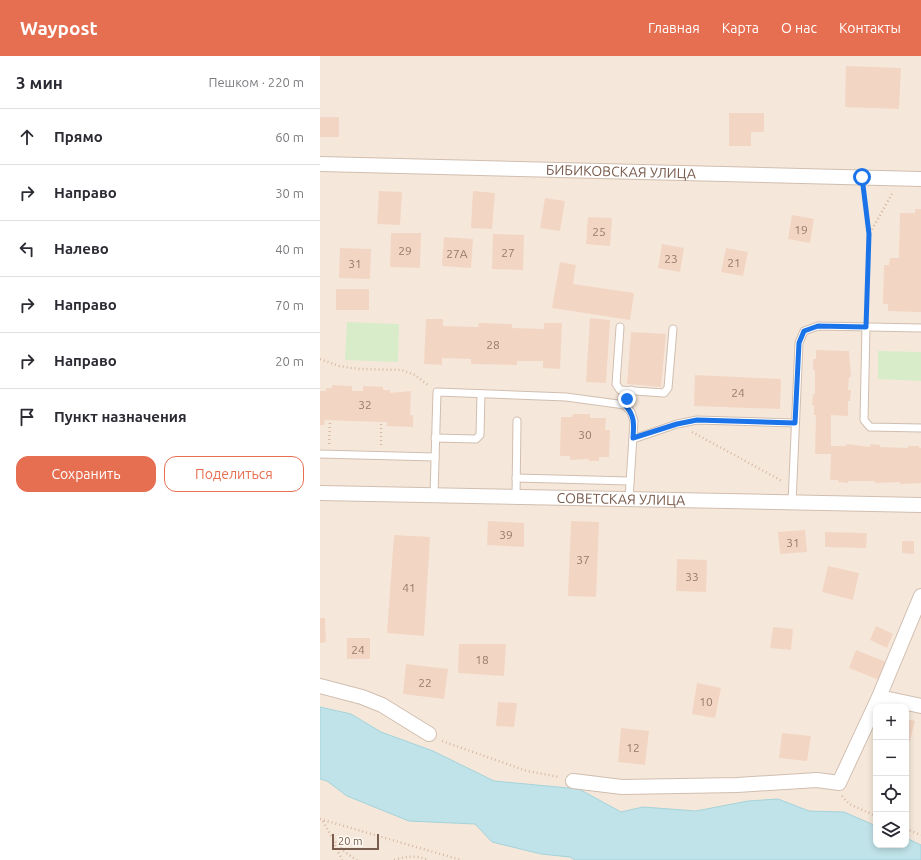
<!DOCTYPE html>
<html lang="ru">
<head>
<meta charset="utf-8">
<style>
	body { margin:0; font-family:Ubuntu,sans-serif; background:#f2f2f3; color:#2b2b33 }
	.controls { position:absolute; right:12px; bottom:12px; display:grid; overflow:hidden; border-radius:8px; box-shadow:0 2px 6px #0003 }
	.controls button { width:36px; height:36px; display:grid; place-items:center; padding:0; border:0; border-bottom:1px solid #e1e1e2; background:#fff; color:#2b2b33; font:20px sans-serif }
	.scale { position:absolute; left:12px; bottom:10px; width:47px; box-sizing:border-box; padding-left:4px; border:2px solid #7a5c4d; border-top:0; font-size:11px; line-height:14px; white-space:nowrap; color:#7a5c4d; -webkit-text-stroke:3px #fffaf3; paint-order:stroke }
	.stop { position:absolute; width:12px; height:12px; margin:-9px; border:3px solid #1a73e8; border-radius:50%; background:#fff }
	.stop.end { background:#1a73e8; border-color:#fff; box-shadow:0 1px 4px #0008 }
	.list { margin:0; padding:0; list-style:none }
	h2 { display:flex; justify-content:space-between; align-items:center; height:52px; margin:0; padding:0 16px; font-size:17px }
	h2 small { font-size:13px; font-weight:400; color:#7c7c81 }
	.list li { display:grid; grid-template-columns:26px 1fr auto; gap:12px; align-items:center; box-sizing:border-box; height:56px; padding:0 16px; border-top:1px solid #e1e1e2 }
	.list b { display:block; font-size:15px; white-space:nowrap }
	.list em { font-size:13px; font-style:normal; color:#7c7c81 }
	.actions { display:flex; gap:8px; padding:12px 16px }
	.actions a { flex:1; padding:9px 0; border:1px solid #e76f51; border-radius:12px; text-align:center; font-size:14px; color:#e76f51 }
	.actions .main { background:#e76f51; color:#fff }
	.icon { flex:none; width:22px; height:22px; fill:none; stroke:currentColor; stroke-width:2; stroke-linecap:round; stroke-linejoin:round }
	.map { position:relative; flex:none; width:601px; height:804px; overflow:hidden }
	header { display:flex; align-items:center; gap:24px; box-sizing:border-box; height:56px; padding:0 20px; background:#e76f51; color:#fff }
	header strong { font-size:19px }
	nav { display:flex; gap:22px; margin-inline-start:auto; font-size:14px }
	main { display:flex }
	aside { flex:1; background:#fff }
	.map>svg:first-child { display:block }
	.residential { fill:#f5e8da; fill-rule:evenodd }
	.green { fill:#d8ecc9 }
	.water { fill:#bfe3e8; stroke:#a5d3da }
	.building { fill:#f3d5c3 }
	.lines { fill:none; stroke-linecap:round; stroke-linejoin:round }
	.service-casing { stroke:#d1beb0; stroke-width:9 }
	.minor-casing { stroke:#d1beb0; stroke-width:16 }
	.path { stroke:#d9b8a5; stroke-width:2.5; stroke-dasharray:1 3; stroke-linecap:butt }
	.service { stroke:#fff; stroke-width:7 }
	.minor { stroke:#fff; stroke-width:14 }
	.route { stroke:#1a73e8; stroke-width:5 }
	.labels { text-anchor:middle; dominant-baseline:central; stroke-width:3; stroke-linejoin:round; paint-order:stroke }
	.number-label { font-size:12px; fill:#987a6a }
	.street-label { font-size:14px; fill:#7a5c4d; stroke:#fffaf3 }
</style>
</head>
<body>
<header>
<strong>Waypost</strong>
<nav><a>Главная</a><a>Карта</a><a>О нас</a><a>Контакты</a></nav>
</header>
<main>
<aside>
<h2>3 мин<small>Пешком · 220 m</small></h2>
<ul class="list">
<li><svg class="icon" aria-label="ahead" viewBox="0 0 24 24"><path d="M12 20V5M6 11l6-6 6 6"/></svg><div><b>Прямо</b></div><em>60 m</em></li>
<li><svg class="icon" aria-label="right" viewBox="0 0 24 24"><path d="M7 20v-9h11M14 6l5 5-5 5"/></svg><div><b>Направо</b></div><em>30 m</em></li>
<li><svg class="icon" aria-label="left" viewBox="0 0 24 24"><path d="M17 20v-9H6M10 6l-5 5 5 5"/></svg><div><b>Налево</b></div><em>40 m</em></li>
<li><svg class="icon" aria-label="right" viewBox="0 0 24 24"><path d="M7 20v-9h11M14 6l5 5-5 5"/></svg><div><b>Направо</b></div><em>70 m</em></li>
<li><svg class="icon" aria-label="right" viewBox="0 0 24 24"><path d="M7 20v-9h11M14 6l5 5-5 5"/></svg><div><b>Направо</b></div><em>20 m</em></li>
<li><svg class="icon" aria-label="arrive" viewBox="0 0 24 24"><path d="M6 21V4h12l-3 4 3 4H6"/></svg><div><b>Пункт назначения</b></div></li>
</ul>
<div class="actions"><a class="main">Сохранить</a><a>Поделиться</a></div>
</aside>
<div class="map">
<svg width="601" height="804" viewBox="0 0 601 804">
	<rect width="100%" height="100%" fill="#fdf6ec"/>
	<path class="residential" d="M0 0H601V804H0ZM556 651H586V789H556Z"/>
	<g class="green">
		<polygon points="27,266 79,268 78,306 25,304"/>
		<polygon points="558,295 601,296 601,325 558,323"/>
	</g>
	<polygon class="water" points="0,651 31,658 61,676 113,695 174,725 259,733 301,756 323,751 376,755 428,745 458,743 489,755 524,756 556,770 556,789 586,789 586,782 601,789 601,804 255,804 250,801 221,798 172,786 155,768 89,765 27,740 7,725 0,723"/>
	<g class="building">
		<polygon points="526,10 581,12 579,53 525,51"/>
		<polygon points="409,57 444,57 444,76 431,76 431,90 409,90"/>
		<rect x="0" y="61" width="19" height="20"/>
		<polygon points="59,135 82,136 80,169 57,168"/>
		<polygon points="153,135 175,137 172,173 151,172"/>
		<polygon points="225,142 245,145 240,175 220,172"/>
		<polygon points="595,153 601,153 601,256 568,255 568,248 563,248 564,209 569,209 570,202 579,202 580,157 595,157"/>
		<polygon points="472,159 494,163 490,187 468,183"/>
		<polygon points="268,161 292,162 290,190 266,188"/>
		<polygon points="71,177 101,177 100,212 70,211"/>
		<polygon points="173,178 204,179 203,214 172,213"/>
		<polygon points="124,181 153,183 151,212 122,210"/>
		<polygon points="342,188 364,192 360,216 338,212"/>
		<polygon points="20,192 51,193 50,223 19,222"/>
		<polygon points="406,192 428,196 423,220 401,216"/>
		<polygon points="240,206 256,209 253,228 314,237 310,264 232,252"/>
		<rect x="16" y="233" width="33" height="21"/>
		<polygon points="270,262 290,264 286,327 266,326"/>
		<polygon points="106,263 123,263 123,270 158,271 159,267 192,268 192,272 224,273 224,267 242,267 240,313 223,312 223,305 197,305 197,309 151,308 151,303 122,302 122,309 104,308"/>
		<polygon points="311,276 346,278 341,331 307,328"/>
		<polygon points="496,294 529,295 531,321 529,321 528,334 531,334 530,345 528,345 528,360 511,359 511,390 526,390 526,388 550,391 550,388 560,389 560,391 588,392 588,390 599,390 599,392 601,392 601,427 580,428 580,426 555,427 555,425 528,425 528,427 518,426 518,424 510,424 511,398 495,398 496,359 494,359 494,349 492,349 493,338 495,338 495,314 493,314 493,303 496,303"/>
		<polygon points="375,319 461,323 460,353 374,350"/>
		<polygon points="12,329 32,330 32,335 43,335 43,330 63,331 63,334 70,334 70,337 91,335 90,359 93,359 93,371 67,370 67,366 61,366 5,364 4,369 0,369 0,335 6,335 6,332 12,332"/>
		<polygon points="253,358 270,358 270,362 286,362 285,374 290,374 289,401 279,401 279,405 269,405 269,403 250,404 250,400 240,400 241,361 252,361"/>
		<polygon points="168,465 204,467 204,491 167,489"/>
		<polygon points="251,465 279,466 276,541 248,540"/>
		<polygon points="485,474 487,496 460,498 458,476"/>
		<polygon points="505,476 547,477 546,492 505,491"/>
		<polygon points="74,479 110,481 104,580 67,577"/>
		<polygon points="582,485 594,485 594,498 582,497"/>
		<polygon points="357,503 387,504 386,536 356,535"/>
		<polygon points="508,510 539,517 533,544 502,536"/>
		<polygon points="0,562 5,562 6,586 0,587"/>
		<polygon points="556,570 573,578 567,592 550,584"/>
		<polygon points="453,571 473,573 471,594 450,592"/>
		<rect x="27" y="582" width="23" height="21"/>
		<polygon points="139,588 186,588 184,620 138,617"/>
		<polygon points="536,594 566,606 559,624 529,612"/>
		<polygon points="86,608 128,613 124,643 83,638"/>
		<polygon points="377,627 401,632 395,662 372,658"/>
		<polygon points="178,646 197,647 194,671 176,670"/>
		<polygon points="586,663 595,665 589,688 586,688"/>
		<polygon points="301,672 329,675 325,709 298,706"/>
		<polygon points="462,677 491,680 487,705 459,702"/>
	</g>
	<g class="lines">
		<defs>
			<g id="service">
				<polyline points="300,271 296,328 300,334 344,337 348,332 353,273"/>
				<polyline points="546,271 544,364 550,371 601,372"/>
				<polyline points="305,349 311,334"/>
				<polyline points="115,382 156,383 160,379 161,338"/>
				<polyline points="313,383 357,368 377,364 475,367"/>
				<polyline points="0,398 115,401"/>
				<polyline points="196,422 310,425"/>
				<polyline points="114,439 117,336 246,341 305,349 311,356 314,365 309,443"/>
				<polyline points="196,441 197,365"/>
				<polyline points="472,447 479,287 484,275 498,270 601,272"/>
			</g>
			<g id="minor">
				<path id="s1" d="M0 108 601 123"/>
				<path id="s2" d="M0 437 601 449"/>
				<polyline points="0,630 42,641 62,649 109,678"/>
				<polyline points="559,641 601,650"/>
				<polyline points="253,725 302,731 417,729 497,724 519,727 559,641 601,540"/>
			</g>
		</defs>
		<use href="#service" class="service-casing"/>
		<use href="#minor" class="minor-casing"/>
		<g class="path">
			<polyline points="544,135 549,178 546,260"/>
			<polyline points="550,177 573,136"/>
			<polyline points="0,303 19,310 39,313 82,314 95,319 109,330"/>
			<polyline points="372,376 462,425"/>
			<polyline points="9,388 10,365"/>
			<polyline points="61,389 61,366"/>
			<polyline points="122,685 207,715 239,721"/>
			<polyline points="522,740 529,748 556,760"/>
			<polyline points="0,763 141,804"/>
			<path d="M3 765C12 783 19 794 37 804"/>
			<polyline points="586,773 601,779"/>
			<polyline points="15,789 22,804"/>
			<path d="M74 804C87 800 96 799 108 804"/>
		</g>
		<use href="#service" class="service"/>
		<use href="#minor" class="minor"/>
	</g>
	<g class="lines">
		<path class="route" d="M307 343 305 349C315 360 314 368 313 382L357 368 377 364 475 367 479 287 484 275 498 270 546 271 549 178 542 121"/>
	</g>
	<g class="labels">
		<g class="number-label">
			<text x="481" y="173">19</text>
			<text x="279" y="175">25</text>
			<text x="85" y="194">29</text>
			<text x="188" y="196">27</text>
			<text x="137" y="197">27А</text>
			<text x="351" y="202">23</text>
			<text x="414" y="206">21</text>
			<text x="35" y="207">31</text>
			<text x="173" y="288">28</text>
			<text x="418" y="336">24</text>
			<text x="45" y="348">32</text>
			<text x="265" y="378">30</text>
			<text x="186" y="478">39</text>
			<text x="473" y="486">31</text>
			<text x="263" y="503">37</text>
			<text x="372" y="520">33</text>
			<text x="89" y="531">41</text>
			<text x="38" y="593">24</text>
			<text x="162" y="603">18</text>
			<text x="105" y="626">22</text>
			<text x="386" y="645">10</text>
			<text x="313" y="691">12</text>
		</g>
		<g class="street-label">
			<text stroke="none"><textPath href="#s1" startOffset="301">БИБИКОВСКАЯ УЛИЦА</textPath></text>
			<text stroke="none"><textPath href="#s2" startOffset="301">СОВЕТСКАЯ УЛИЦА</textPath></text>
		</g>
	</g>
</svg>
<div class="controls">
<button>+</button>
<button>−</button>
<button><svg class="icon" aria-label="locate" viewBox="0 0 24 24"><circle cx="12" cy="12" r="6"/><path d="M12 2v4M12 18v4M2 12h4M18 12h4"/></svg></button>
<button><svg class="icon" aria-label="layers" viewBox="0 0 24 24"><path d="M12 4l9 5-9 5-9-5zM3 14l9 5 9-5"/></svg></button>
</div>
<div class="scale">20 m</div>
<div class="stop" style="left:542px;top:121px"></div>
<div class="stop end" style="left:307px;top:343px"></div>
</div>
</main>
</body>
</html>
